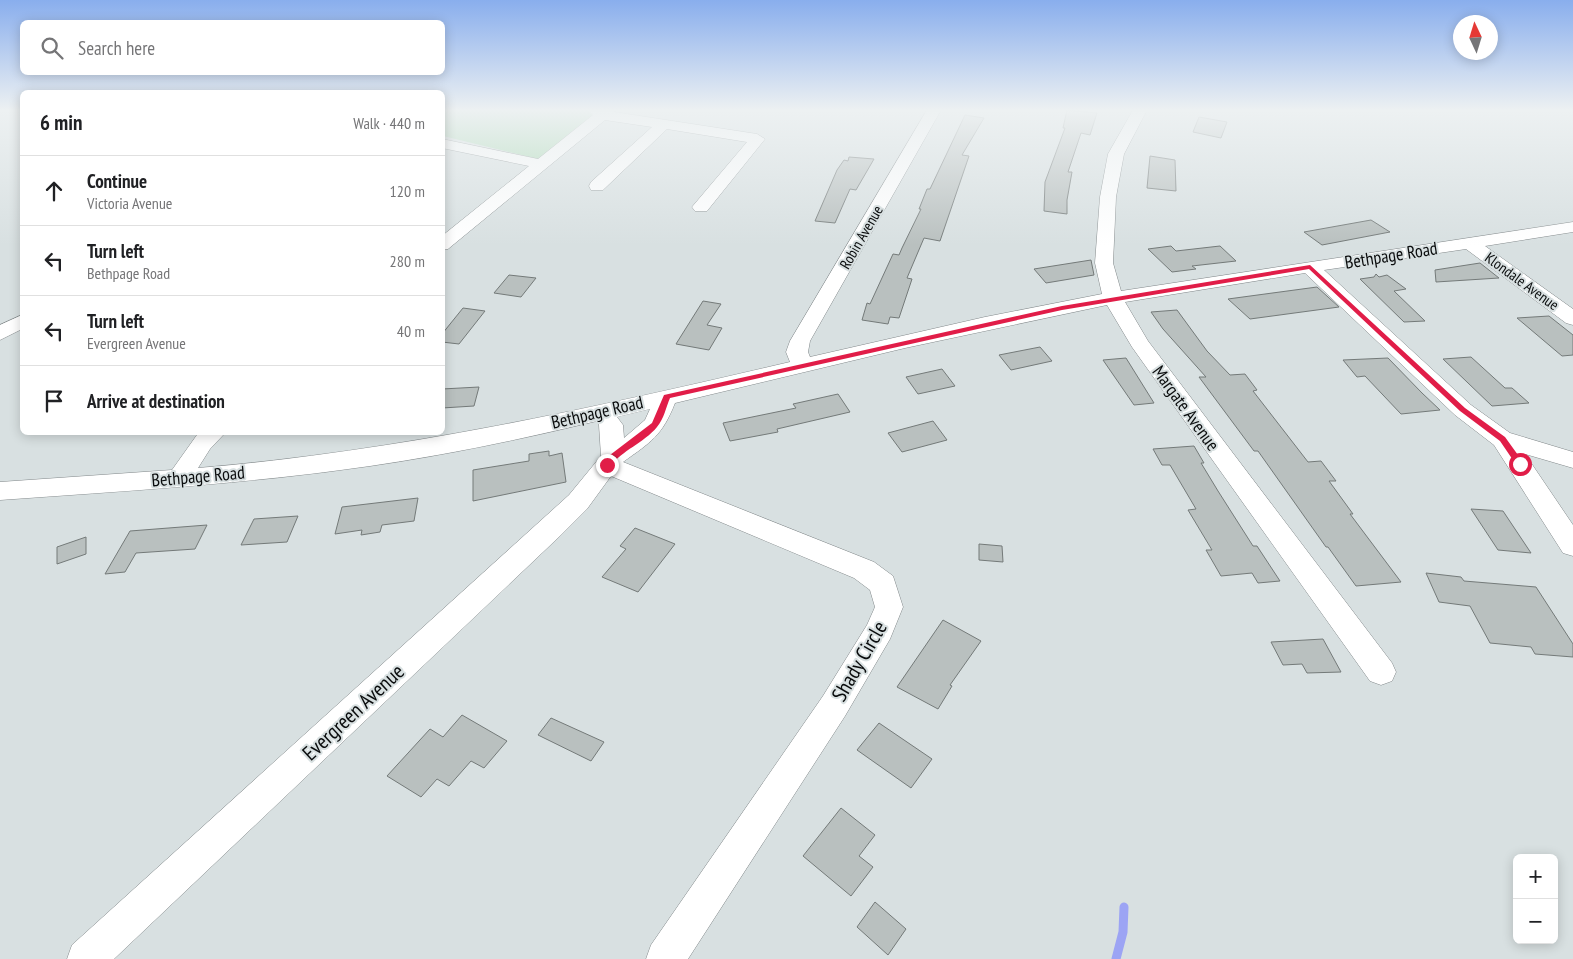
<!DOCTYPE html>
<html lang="en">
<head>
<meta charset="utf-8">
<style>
	body { margin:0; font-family:"PT Sans Narrow",sans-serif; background:#f6f6f6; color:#202124 }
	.controls { position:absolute; right:15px; bottom:15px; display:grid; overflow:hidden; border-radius:8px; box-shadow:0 2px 12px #0003 }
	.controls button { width:45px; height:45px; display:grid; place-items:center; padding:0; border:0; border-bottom:1px solid #e0e0e0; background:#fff; color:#202124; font:25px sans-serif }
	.compass { position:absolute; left:1453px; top:15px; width:45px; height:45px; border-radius:50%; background:#fff; box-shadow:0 2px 12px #0003; rotate:356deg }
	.stop { position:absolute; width:15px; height:15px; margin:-11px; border:4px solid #e11d48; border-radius:50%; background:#fff }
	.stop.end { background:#e11d48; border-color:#fff; box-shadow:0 1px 5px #0008 }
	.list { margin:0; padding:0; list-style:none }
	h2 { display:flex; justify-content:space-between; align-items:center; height:65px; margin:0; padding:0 20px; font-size:21px }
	h2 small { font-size:16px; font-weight:400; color:#757577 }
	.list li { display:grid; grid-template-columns:32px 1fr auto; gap:15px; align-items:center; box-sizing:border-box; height:70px; padding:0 20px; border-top:1px solid #e0e0e0 }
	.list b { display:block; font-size:19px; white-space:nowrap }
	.list p { margin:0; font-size:16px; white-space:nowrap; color:#757577 }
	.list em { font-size:16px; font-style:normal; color:#757577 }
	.icon { flex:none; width:28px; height:28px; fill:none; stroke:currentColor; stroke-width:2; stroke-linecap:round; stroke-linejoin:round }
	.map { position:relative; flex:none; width:1573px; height:959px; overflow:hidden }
	.search { position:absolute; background:#fff; box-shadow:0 2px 12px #0003; left:20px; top:20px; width:425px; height:55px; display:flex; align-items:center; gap:12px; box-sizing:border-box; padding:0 18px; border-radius:8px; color:#757577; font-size:19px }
	.panel { position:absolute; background:#fff; box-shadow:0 2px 12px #0003; left:20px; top:90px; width:425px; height:345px; border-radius:8px }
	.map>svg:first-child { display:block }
	.green { fill:#a8d9b0 }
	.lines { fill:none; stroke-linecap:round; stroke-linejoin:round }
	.stream { stroke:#9ca4f4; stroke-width:9 }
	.building { fill:#b9c0bf; stroke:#747a79 }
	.minor-casing { stroke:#82888a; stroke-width:1 }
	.minor { fill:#fff; fill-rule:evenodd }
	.route { fill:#e11d48 }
	.labels { text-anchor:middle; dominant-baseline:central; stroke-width:4; stroke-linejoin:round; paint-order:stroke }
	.far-street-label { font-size:15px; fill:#0a0c0d; stroke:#d8e0e1 }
	.street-label { font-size:18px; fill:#0a0c0d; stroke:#d8e0e1 }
	.near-street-label { font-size:21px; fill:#0a0c0d; stroke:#d8e0e1 }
</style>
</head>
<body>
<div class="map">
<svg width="1573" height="959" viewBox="0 0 1573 959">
	<rect width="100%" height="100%" fill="#d8e0e1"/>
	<polygon class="green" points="442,110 600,110 538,159 443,136"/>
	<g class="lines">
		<polyline class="stream" points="1116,959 1123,932 1124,907"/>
	</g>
	<g class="building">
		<polygon points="1067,110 1097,113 1090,135 1081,133 1068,172 1072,172 1067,200 1067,214 1044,211 1045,182 1065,128 1063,128"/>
		<polygon points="965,115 984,118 962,155 969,156 940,241 924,238 907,278 912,279 899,318 890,317 888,324 862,320 867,303 870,304 893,254 899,255 902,248 921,209 919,209 927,189 930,189"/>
		<polygon points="1199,117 1227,122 1221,138 1193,132"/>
		<polygon points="1150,156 1175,160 1176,191 1147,188"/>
		<polygon points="849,157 874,159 856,190 850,189 835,223 815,221 837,170 844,160 848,161"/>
		<polygon points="1371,220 1390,232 1322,245 1304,232"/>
		<polygon points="1171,246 1176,251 1220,246 1236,261 1192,266 1196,269 1172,272 1148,249"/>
		<polygon points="1091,260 1094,275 1046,283 1034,269"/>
		<polygon points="1480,263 1499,278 1436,282 1435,270"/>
		<polygon points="1376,274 1379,277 1387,275 1406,289 1394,291 1425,321 1404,322 1360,279 1374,277"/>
		<polygon points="509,275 536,278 521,297 494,293"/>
		<polygon points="1317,287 1339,307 1250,319 1228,299"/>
		<polygon points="703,301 721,304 707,325 722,328 709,350 676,344"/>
		<polygon points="463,308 485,311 459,344 442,342 442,334"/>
		<polygon points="1177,310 1207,351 1230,375 1245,374 1257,390 1253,391 1308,462 1321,461 1336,481 1329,481 1353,514 1350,514 1401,582 1356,586 1328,547 1326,547 1258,451 1254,451 1199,377 1206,377 1163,329 1151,312"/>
		<polygon points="1549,316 1573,335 1573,355 1562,356 1517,318"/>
		<polygon points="1040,347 1052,361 1011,370 999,355"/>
		<polygon points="1471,357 1505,388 1512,388 1529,403 1492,406 1443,359"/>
		<polygon points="1126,358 1154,403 1134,405 1103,360"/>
		<polygon points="1388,358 1422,393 1440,410 1401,414 1365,376 1357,377 1343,360"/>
		<polygon points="942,369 955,386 918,394 906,377"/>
		<polygon points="479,387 474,406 442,408 442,389"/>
		<polygon points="838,394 850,412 777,429 778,432 730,441 723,423 796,408 793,404"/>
		<polygon points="933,421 947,440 902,452 888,433"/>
		<polygon points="1194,446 1204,463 1201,463 1218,491 1253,546 1257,546 1280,581 1258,583 1252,573 1221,576 1206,550 1212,550 1188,510 1196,509 1170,465 1162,465 1153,449"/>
		<polygon points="549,451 549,456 562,453 566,482 473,501 473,470 529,461 529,454"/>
		<polygon points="418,498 414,521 382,525 380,532 361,535 362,530 335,534 342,507"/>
		<polygon points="1471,509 1503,511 1531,553 1498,550"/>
		<polygon points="298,516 287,542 241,545 254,519"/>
		<polygon points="207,525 195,549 136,553 125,572 105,574 130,531"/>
		<polygon points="635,528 675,544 638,592 602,577 626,549 620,546"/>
		<polygon points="86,537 86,554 57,564 57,547"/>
		<polygon points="979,544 1002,546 1003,562 979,560"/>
		<polygon points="1426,573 1461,577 1464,581 1536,587 1573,644 1573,657 1535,654 1531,647 1490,643 1470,606 1439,602"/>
		<polygon points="943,620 981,641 950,685 952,686 938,709 897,687"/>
		<polygon points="1323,639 1341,672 1307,673 1302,664 1283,665 1271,642"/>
		<polygon points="462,715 507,741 484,768 471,761 449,786 437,779 421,797 387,776 430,729 443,737"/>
		<polygon points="551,718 604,742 591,761 538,735"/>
		<polygon points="879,723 932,759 911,788 857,750"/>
		<polygon points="841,808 875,835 859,856 873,867 851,896 803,856"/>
		<polygon points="875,902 906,929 888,955 857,927"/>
	</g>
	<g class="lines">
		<defs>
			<g id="minor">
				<polygon points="588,110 615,110 614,112 757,134 765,139 707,211 695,211 692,207 747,142 667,129 603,190 591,190 589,186 591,182 652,127 605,120 448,249 442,250 442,236 529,166 442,148 442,139 538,159 593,115"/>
				<path d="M927 110H941L810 341 808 352 810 357 985 317 1102 294 1095 263 1100 197 1108 154 1133 110H1147L1124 154 1116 197 1113 263 1121 291 1573 222V232L1485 246 1573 309V325L1566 323 1466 249 1324 270 1471 405 1510 433 1573 452V468L1525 454 1573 525V556L1563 553 1494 445 1455 415 1305 273 1125 302 1148 341 1392 663 1396 672 1392 681 1381 685 1370 681 1132 347 1107 305 905 348 675 403C662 436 651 442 623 462L874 562 893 576 903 607 890 639 845 716 688 959H646L651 945 823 696 867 625 875 607 870 590 854 578 611 476 587 509 561 535 114 959H67L72 945 569 495 601 456 599 425 597 421C522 439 446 455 370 466 247 484 124 491 0 500V482L172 470 199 432H226L210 449 198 468C401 451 594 408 790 362L786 352 790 341ZM650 409 645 420 624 438 623 425 617 417Z"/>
				<polygon points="22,315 22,329 0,340 0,325"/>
			</g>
		</defs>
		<use href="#minor" class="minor-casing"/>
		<use href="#minor" class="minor"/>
	</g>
	<linearGradient id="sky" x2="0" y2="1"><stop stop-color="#89aeed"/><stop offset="0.45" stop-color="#edf1f2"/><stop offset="1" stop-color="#edf1f2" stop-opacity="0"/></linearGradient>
	<rect width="1573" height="245" fill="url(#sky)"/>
	<path class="route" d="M1310 265 1465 408 1505 437 1523 462V466H1517L1500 441 1460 411 1309 269 1062 310 670 398C666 407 664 419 657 427 644 443 622 450 610 467L603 465 610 455 652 423 664 395 1062 306Z"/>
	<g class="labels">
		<g class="far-street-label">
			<text transform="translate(861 237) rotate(-60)">Robin Avenue</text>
			<text transform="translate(1522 281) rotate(36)">Klondale Avenue</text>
		</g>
		<g class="street-label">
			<text transform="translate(1391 255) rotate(-9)">Bethpage Road</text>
			<text transform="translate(1186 408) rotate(54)">Margate Avenue</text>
			<text transform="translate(597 412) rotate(-13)">Bethpage Road</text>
			<text transform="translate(198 476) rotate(-5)">Bethpage Road</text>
		</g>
		<g class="near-street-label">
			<text transform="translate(859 661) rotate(-60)">Shady Circle</text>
			<text transform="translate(353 712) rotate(-43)">Evergreen Avenue</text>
		</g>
	</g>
</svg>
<div class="controls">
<button>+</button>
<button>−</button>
</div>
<svg class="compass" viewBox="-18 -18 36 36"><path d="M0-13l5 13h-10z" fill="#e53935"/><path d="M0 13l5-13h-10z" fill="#757577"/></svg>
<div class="stop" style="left:1520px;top:464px"></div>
<div class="stop end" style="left:607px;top:465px"></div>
<div class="search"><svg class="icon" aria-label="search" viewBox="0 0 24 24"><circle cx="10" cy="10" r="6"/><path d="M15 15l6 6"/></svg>Search here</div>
<section class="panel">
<h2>6 min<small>Walk · 440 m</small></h2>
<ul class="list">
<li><svg class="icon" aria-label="ahead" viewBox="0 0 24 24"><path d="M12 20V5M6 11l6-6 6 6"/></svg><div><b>Continue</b><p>Victoria Avenue</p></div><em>120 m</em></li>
<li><svg class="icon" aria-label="left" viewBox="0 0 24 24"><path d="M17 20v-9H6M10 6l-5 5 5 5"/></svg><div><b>Turn left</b><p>Bethpage Road</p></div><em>280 m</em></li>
<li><svg class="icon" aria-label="left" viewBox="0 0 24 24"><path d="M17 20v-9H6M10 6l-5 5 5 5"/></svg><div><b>Turn left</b><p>Evergreen Avenue</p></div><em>40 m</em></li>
<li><svg class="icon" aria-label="arrive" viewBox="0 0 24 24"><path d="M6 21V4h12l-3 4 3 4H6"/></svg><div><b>Arrive at destination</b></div></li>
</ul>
</section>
</div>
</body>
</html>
